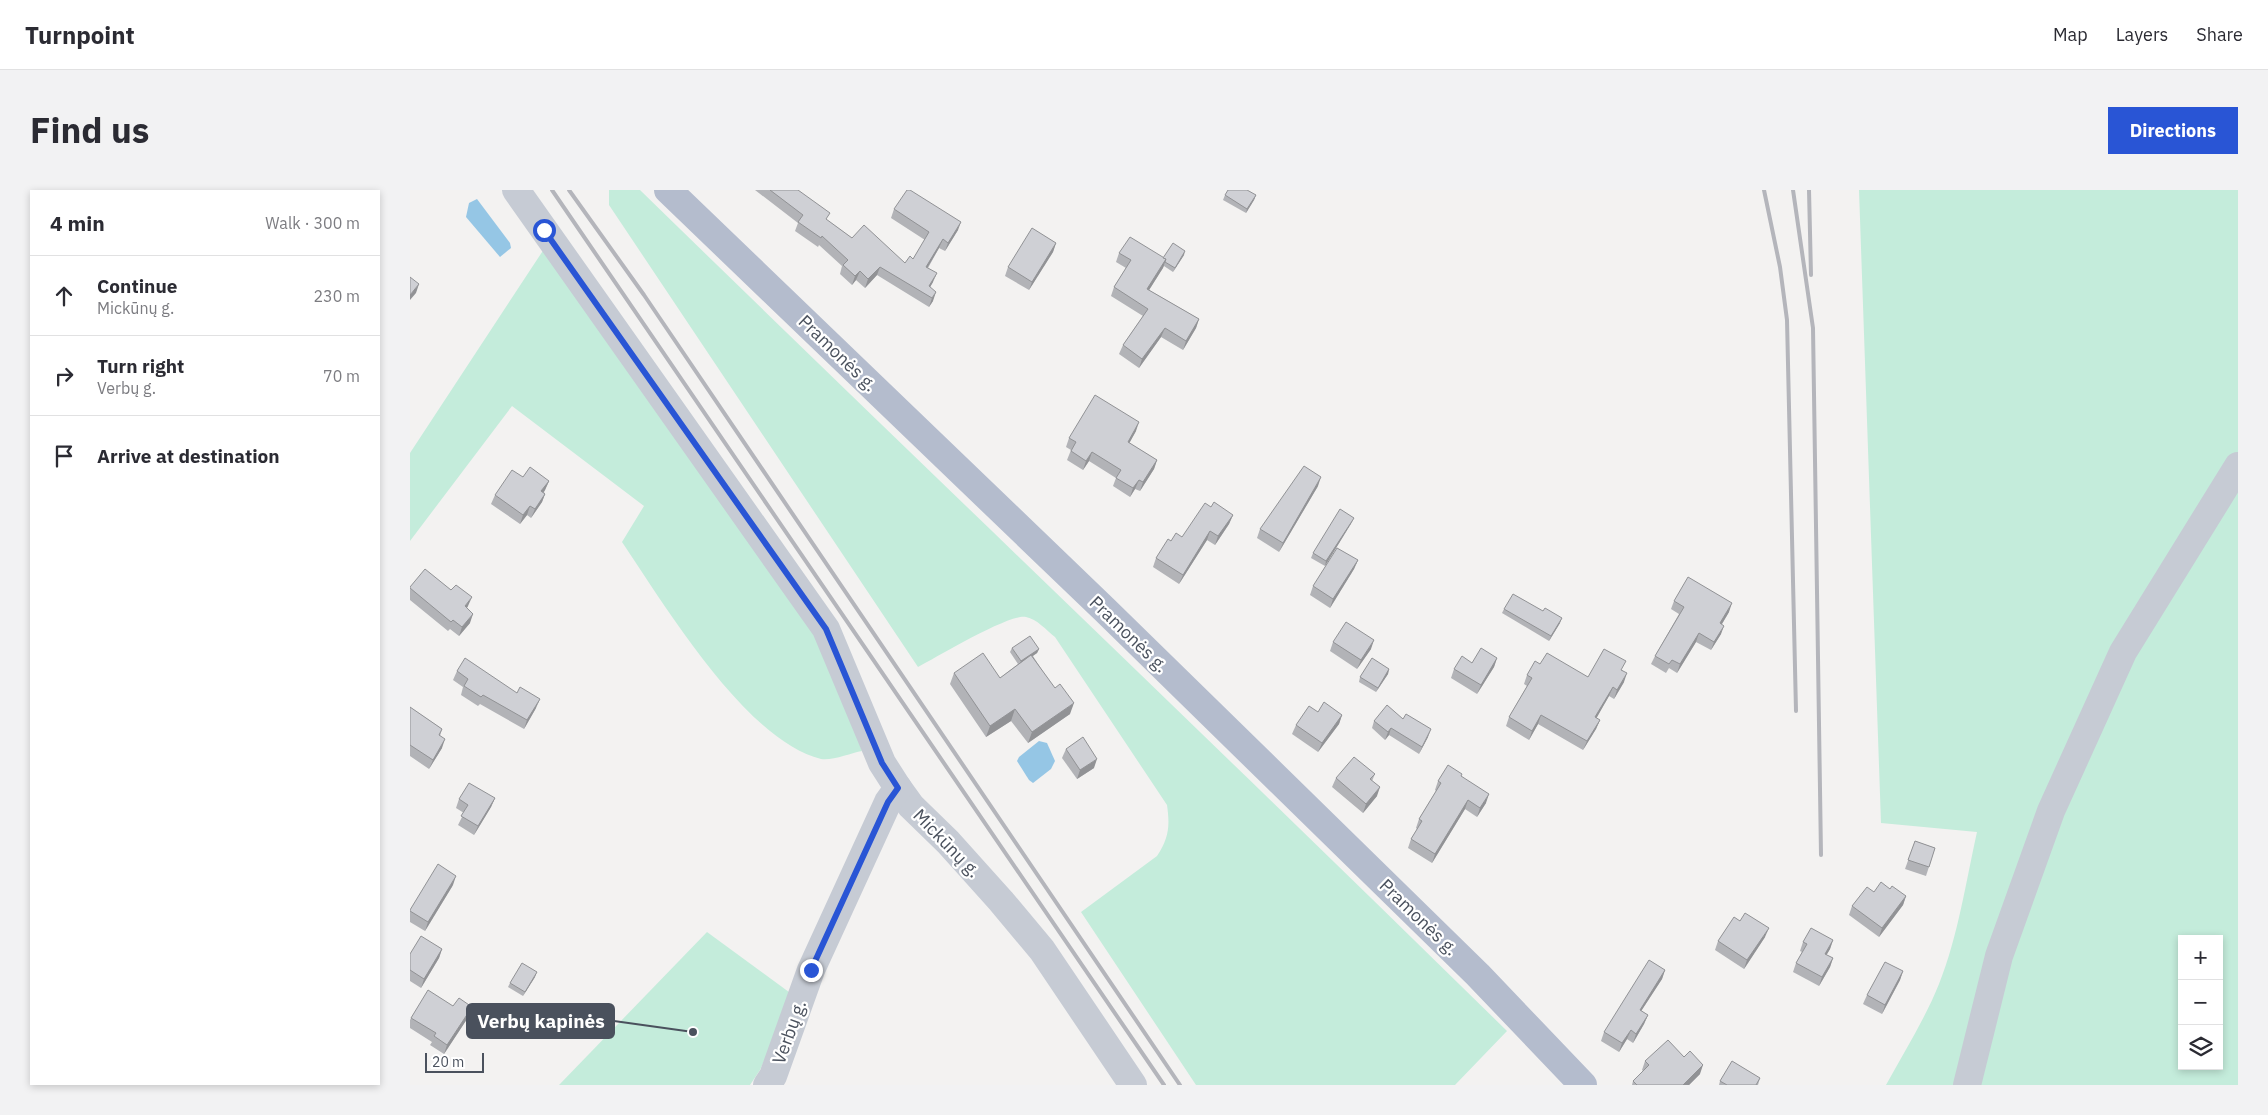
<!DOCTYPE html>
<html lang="en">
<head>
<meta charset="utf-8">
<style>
	body { margin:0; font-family:"IBM Plex Sans",sans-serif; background:#f2f2f3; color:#2b2b33 }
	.controls { position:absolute; right:15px; bottom:15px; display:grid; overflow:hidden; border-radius:0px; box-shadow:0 2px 8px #0003 }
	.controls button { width:45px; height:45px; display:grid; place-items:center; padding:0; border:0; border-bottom:1px solid #e1e1e2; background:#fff; color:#2b2b33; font:25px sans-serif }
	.scale { position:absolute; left:15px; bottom:12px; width:59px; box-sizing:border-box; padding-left:5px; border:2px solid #4a515d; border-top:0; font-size:14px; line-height:18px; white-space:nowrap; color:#4a515d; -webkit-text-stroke:4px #fff; paint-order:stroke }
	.stop { position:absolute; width:15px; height:15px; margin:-11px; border:4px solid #2955d5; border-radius:50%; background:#fff }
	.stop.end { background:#2955d5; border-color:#fff; box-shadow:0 1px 5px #0008 }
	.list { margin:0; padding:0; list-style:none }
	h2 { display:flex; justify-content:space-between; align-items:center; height:65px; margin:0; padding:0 20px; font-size:21px }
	h2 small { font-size:16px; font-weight:400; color:#7c7c81 }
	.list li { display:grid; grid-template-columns:32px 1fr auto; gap:15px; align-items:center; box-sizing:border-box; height:80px; padding:0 20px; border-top:1px solid #e1e1e2 }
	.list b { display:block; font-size:19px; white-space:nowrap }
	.list p { margin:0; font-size:16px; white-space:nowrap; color:#7c7c81 }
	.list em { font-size:16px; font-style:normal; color:#7c7c81 }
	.icon { flex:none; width:28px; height:28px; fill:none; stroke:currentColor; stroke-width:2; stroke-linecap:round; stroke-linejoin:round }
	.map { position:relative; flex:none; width:1828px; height:895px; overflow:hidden; border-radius:0px }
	header { display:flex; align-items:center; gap:30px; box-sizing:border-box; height:70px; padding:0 25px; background:#fff; border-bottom:1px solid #e1e1e2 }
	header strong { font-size:24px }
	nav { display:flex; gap:28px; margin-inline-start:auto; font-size:18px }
	.intro { display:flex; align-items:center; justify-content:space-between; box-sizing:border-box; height:120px; padding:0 30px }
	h1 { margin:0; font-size:35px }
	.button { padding:12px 22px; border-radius:0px; background:#2955d5; color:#fff; font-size:18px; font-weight:700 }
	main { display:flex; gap:30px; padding:0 30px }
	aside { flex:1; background:#fff; border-radius:0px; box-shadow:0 2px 8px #0003 }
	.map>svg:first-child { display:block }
	.green { fill:#c4ecdb; fill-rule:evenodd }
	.water { fill:#95c6e5 }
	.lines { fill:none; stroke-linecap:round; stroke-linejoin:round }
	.minor { stroke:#c6cbd4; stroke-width:28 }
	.major { stroke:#b4bccd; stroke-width:28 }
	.rail { stroke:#b4b5bb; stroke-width:4 }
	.wall { fill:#b2b3b7 }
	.shaded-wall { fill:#919295 }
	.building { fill:#cfd0d5; stroke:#919295 }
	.route { stroke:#2955d5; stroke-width:6 }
	.labels { text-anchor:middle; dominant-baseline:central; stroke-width:4.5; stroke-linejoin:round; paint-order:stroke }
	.street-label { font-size:18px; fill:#4a515d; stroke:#fff }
	.leader { fill:none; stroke:#4a515d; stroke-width:2 }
	.callout-dot { fill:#4a515d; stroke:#fff; stroke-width:2 }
	.callout { fill:#4a515d; stroke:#4a515d; stroke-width:2 }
	.callout-label { font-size:19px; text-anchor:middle; font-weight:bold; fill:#fff }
</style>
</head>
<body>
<header>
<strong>Turnpoint</strong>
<nav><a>Map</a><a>Layers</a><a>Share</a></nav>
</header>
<div class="intro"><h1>Find us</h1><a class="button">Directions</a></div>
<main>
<aside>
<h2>4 min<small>Walk · 300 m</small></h2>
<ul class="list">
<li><svg class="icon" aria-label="ahead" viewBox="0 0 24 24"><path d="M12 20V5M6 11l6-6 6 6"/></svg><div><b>Continue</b><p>Mickūnų g.</p></div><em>230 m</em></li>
<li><svg class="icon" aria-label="right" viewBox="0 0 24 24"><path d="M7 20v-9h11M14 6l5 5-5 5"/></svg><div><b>Turn right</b><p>Verbų g.</p></div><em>70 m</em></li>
<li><svg class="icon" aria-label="arrive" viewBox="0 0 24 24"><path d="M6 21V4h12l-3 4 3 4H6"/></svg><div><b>Arrive at destination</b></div></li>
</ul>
</aside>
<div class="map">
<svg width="1828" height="895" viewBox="0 0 1828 895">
	<rect width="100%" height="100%" fill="#f3f2f1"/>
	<g class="green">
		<path d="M199 0H230C518 281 810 559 1097 841L1045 895H786L671 722 747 666C759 648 760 636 757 615L645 447C636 440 627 429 616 427 600 423 527 467 508 477L199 15Z"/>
		<path d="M1449 0H1828V895H1476C1494 862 1515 829 1529 794 1548 747 1556 691 1567 642L1471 633ZM1772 749H1809V876H1772Z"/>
		<path d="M136 56 419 465 452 561C441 563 422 571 411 569 336 551 254 414 212 352L234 316 102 216 0 351V263Z"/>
		<polygon points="297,742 383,805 350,880 340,895 149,895"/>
	</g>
	<g class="water">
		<polygon points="67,9 100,53 101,58 90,67 56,27 59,13"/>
		<polygon points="629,551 637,553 645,571 641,579 623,593 619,590 607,571 609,567"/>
	</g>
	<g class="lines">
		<g class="minor">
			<polyline points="106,0 416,439 472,573 488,598 501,616 538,652 591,711 632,760 723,895"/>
			<polyline points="357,895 363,886 401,780 478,612 488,598"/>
			<polyline points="1557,895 1589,766 1641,621 1713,462 1828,276"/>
		</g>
		<polyline class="major" points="258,0 695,420 1068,785 1173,895"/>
		<g class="rail">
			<polyline points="142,0 754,895"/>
			<polyline points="159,0 234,105 770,895"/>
			<polyline points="1354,0 1370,77 1377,130 1386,521"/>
			<polyline points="1383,0 1403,138 1411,665"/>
			<polyline points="1399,0 1401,85"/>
		</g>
	</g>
	<g class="wall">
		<polygon points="345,0 388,0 417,30 442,48 495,73 503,69 515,50 481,28 484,19 548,40 535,61 529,58 518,78 523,92 520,97 523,111 519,117 467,85 455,98 446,90 442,95 430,84 432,76 409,55 408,57 385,41 388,33"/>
		<polygon points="815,5 846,5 844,10 836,23 813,10"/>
		<polygon points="646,53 643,62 619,100 595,86 598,77"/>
		<polygon points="709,63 753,68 774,65 763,82 754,76 739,100 789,129 786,138 773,160 751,147 729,178 709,164 713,155 733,126 701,106 704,97 716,78 706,72"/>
		<polygon points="726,241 719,253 747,270 744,279 730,301 725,299 720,307 703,296 706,288 679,271 673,280 657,270 661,260 656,257 659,248"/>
		<polygon points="113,287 139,291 135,300 134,302 135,304 132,312 121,328 117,325 110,334 81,314 85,305"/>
		<polygon points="908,296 869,362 847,348 850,339"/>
		<polygon points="801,317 823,325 819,334 805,355 797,350 769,394 743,377 746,368 761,351 772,347"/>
		<polygon points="942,332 915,376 901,368 903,363"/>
		<polygon points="948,370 944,379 920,418 900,405 903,396"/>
		<polygon points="0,397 58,416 57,418 60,433 49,446 40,439 38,441 0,410"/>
		<polygon points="1264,411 1319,422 1312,434 1311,444 1301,460 1286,452 1267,483 1259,478 1256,483 1241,474 1245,466 1269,424 1261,419"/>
		<polygon points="1094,419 1150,433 1139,451 1092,423"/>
		<polygon points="923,452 961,459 947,479 920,461"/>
		<polygon points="602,458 629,459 627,463 623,466 660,524 618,553 601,531 576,547 540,494 544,483 590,488 608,474 600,462"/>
		<polygon points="1087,468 1084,477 1067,504 1041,488 1044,479 1062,473"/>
		<polygon points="1130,474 1178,487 1213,480 1214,492 1204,509 1199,506 1186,528 1190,530 1186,539 1173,560 1128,534 1119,550 1096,536 1099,527 1117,496 1114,494 1117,485"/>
		<polygon points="979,479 978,484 966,502 949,492 950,487"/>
		<polygon points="47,481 126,518 114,539 70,514 68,516 51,505 53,497 43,490"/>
		<polygon points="0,517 32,539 30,546 32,558 19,579 0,566"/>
		<polygon points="908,522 932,525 929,534 908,562 882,544 886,535"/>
		<polygon points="993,529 1018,547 1009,564 979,545 975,550 962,538 964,531"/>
		<polygon points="656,559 684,578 667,589 652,568"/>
		<polygon points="965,584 962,591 967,606 953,623 922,597 926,588"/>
		<polygon points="1051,586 1076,613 1067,627 1055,619 1022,673 998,658 1001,649 1007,639 1006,638 1009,629 1026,601 1025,600 1028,591"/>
		<polygon points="85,608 81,617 64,645 48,635 54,623 46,618 49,609"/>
		<polygon points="1505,651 1525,658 1516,686 1495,679"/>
		<polygon points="43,695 15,741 0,732 0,720"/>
		<polygon points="1480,699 1496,706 1493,715 1469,747 1439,725 1442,716 1464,702"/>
		<polygon points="1355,747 1334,779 1305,760 1308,751"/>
		<polygon points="1423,750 1420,759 1416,765 1423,768 1420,777 1409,796 1383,782 1386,773 1392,762 1390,761 1393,752"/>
		<polygon points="32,759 29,768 11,798 0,791 0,764"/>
		<polygon points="1255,780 1252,789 1231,821 1238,825 1234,834 1223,853 1217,849 1209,862 1191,851 1194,842"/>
		<polygon points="1493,781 1490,790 1472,824 1453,814 1457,805"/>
		<polygon points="125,787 113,806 98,797 100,793"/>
		<polygon points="43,816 62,817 59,826 34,864 20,855 22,852 0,838 0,830 1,828"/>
		<polygon points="1235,871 1290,884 1279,895 1222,895 1223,891 1233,881 1232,880"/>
		<polygon points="1350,888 1348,895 1309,895 1310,891"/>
	</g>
	<g class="shaded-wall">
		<polygon points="846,5 844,10 836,23 837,19"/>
		<polygon points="551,32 548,40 535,61 538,53"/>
		<polygon points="533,49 529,58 513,85 516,77"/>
		<polygon points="646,53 643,62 619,100 622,92"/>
		<polygon points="775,61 774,65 763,82 765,78"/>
		<polygon points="756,69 753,78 734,108 737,99"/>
		<polygon points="470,77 467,85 455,98 458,89"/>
		<polygon points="450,81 446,90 442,95 445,86"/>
		<polygon points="527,83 523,92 516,104 519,96"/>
		<polygon points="9,94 6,103 0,110 0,105"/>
		<polygon points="526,102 523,111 519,117 522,108"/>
		<polygon points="789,129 786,138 773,160 776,151"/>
		<polygon points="755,138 751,147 729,178 732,169"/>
		<polygon points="729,232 726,241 715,261 718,252"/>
		<polygon points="682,262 679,271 673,280 676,271"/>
		<polygon points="747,270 744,279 730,301 733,292"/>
		<polygon points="911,287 908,296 869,362 873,353"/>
		<polygon points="729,290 725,299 720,307 723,298"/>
		<polygon points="139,291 135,300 128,310 131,301"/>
		<polygon points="135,304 132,312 121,328 125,319"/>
		<polygon points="120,316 117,325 110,334 113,325"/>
		<polygon points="823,325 819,334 805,355 808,346"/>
		<polygon points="944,328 942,332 915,376 916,371"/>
		<polygon points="800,341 797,350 769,394 773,385"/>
		<polygon points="948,370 944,379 920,418 923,409"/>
		<polygon points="62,407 58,416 51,425 55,416"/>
		<polygon points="1322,413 1319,422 1307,442 1310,433"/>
		<polygon points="63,424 60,433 49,446 52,437"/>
		<polygon points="1152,428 1150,433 1139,451 1141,446"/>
		<polygon points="1314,436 1311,444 1301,460 1304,452"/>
		<polygon points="1289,443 1286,452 1267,483 1270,474"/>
		<polygon points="964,450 961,459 947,479 951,470"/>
		<polygon points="629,459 627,463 609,475 611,471"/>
		<polygon points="1087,468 1084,477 1067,504 1071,495"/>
		<polygon points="979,479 978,484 966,502 968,498"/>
		<polygon points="1217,483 1214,492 1204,509 1207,500"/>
		<polygon points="1203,497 1199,506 1182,536 1185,527"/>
		<polygon points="130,509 126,518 114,539 117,530"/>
		<polygon points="664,513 660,524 618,553 622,542"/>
		<polygon points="605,519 601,531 576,547 580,536"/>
		<polygon points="932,525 929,534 908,562 912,553"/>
		<polygon points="1131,525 1128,534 1119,550 1122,541"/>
		<polygon points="1190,530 1186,539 1173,560 1177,551"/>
		<polygon points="981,538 979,545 975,550 978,542"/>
		<polygon points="1021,539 1018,547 1009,564 1012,557"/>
		<polygon points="35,549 32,558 19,579 23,570"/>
		<polygon points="687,569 684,578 667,589 670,580"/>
		<polygon points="970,597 967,606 953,623 956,614"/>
		<polygon points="1079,604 1076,613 1067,627 1070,618"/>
		<polygon points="85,608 81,617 64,645 68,636"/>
		<polygon points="1058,610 1055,619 1022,673 1025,664"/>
		<polygon points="46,686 43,695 15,741 18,732"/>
		<polygon points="1496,706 1493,715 1469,747 1472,738"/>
		<polygon points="1359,738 1355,747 1334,779 1337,770"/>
		<polygon points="1423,750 1420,759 1412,773 1415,764"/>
		<polygon points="32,759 29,768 11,798 14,789"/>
		<polygon points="1423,768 1420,777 1409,796 1412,787"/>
		<polygon points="1255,780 1252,789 1226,829 1230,820"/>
		<polygon points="1493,781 1490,790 1472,824 1475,815"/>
		<polygon points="127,782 125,787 113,806 115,802"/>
		<polygon points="62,817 59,826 34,864 37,855"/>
		<polygon points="1238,825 1234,834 1223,853 1226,844"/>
		<polygon points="1221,840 1217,849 1209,862 1212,853"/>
		<polygon points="1293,875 1290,884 1279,895 1273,895"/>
	</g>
	<g class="building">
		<polygon points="360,0 388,0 420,23 416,29 442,48 454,35 495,73 500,66 503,69 519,42 484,19 497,0 500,0 551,32 538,53 533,49 516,77 527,83 519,96 526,102 522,108 470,77 458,89 450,81 445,86 433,75 438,70 412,46 411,48 388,32 393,25"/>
		<polygon points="818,0 837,0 846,5 837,19 815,5"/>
		<polygon points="622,38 646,53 622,92 598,77"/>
		<polygon points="720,47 756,69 737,99 789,129 776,151 755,138 732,169 713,155 738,119 704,97 721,70 709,63"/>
		<polygon points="763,53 775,61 765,78 755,72 756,69 753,68"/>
		<polygon points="0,87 9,94 0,105"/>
		<polygon points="685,205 729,232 718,252 747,270 733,292 729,290 723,298 706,288 711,280 682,262 676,271 661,261 666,252 659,248"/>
		<polygon points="894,276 911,287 873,353 850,339"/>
		<polygon points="120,277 139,291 131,301 135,304 125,319 120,316 113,325 85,305 102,280 113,287"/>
		<polygon points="804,312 823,325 808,346 800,341 773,385 746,368 758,349 761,351 766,343 772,347 795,313 801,317"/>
		<polygon points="930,319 944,328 916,371 903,363"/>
		<polygon points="927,358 948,370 923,409 903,396"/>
		<polygon points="15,379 41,400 46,395 62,407 55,416 63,424 52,437 43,430 41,432 0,398 0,397"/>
		<polygon points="1278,387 1322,413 1310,433 1314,436 1304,452 1289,443 1270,474 1262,470 1259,474 1245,466 1274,417 1264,411"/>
		<polygon points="1103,404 1133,421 1135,418 1152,428 1141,446 1094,419"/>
		<polygon points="936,432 964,450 951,470 923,452"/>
		<polygon points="620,446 629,459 611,471 602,458"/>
		<polygon points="1071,458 1087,468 1071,495 1044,479 1052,466 1062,473"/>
		<polygon points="1194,459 1216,471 1211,480 1217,483 1207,500 1203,497 1185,527 1190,530 1177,551 1131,525 1122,541 1099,527 1122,488 1117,485 1125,471 1130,474 1137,463 1178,487"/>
		<polygon points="573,463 590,488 621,465 645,498 650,494 664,513 622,542 605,519 580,536 544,483"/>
		<polygon points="55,468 107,503 110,497 130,509 117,530 73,505 71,507 54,496 58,489 47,481"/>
		<polygon points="962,468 979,479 968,498 950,487"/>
		<polygon points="914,512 932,525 912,553 886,535 899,516 908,522"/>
		<polygon points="977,515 993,529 996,524 1021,539 1012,557 981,538 978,542 964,531"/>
		<polygon points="0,517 32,539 29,545 35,549 23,570 0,555"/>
		<polygon points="673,547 687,569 670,580 656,559"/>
		<polygon points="944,567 965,584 960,589 970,597 956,614 926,588"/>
		<polygon points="1038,575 1052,584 1051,586 1079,604 1070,618 1058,610 1025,664 1001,649 1012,631 1009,629 1031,593 1028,591"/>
		<polygon points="59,593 85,608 68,636 51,626 58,615 49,609"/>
		<polygon points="1505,651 1525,658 1519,677 1498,670"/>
		<polygon points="28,674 46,686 18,732 0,721 0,720"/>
		<polygon points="1471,692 1480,699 1482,696 1496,706 1472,738 1442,716 1457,697 1464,702"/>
		<polygon points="1335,723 1359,738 1337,770 1308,751 1324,727 1330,731"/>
		<polygon points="1401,738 1423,750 1415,764 1423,768 1412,787 1386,773 1397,754 1393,752"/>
		<polygon points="11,746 32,759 14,789 0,780 0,764"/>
		<polygon points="1239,770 1255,780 1230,820 1238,825 1226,844 1221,840 1212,853 1194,842"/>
		<polygon points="1475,772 1493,781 1475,815 1457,805"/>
		<polygon points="112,773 127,782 115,802 100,793"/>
		<polygon points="18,800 43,816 49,808 62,817 37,855 24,846 26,843 1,828"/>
		<polygon points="1258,850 1274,867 1280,861 1293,875 1273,895 1227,895 1223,891 1239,875 1235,871"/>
		<polygon points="1322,871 1350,888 1346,895 1317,895 1310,891"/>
	</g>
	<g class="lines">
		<polyline class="route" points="134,40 416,439 472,573 488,598 478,612 401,780"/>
	</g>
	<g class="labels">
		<g class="street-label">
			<text transform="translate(428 163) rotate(44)">Pramonės g.</text>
			<text transform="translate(719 444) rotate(44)">Pramonės g.</text>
			<text transform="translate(537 653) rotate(46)">Mickūnų g.</text>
			<text transform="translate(1009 727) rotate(44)">Pramonės g.</text>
			<text transform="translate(379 842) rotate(-70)">Verbų g.</text>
		</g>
	</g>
	<path class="leader" d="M283 842L204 831"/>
	<circle class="callout-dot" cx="283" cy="842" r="5"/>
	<rect class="callout" x="57" y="814" width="147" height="34" rx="5"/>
	<g class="callout-label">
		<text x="131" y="838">Verbų kapinės</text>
	</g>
</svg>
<div class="controls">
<button>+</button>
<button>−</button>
<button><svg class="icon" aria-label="layers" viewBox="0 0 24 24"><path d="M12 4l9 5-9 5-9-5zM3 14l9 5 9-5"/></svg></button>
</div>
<div class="scale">20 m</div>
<div class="stop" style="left:134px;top:40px"></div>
<div class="stop end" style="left:401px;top:780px"></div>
</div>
</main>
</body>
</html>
